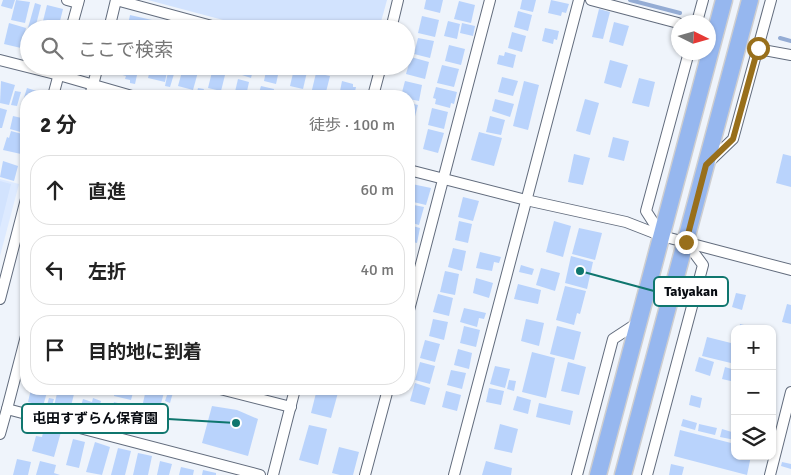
<!DOCTYPE html>
<html lang="ja">
<head>
<meta charset="utf-8">
<style>
	body { margin:0; font-family:Signika,"Noto Sans JP",sans-serif; background:#f6f6f6; color:#222 }
	.controls { position:absolute; right:15px; bottom:15px; display:grid; overflow:hidden; border-radius:10px; box-shadow:0 1px 4px #0004 }
	.controls button { width:45px; height:45px; display:grid; place-items:center; padding:0; border:0; border-bottom:1px solid #e0e0e0; background:#fff; color:#222; font:25px sans-serif }
	.compass { position:absolute; left:671px; top:15px; width:45px; height:45px; border-radius:50%; background:#fff; box-shadow:0 1px 4px #0004; rotate:95deg }
	.stop { position:absolute; width:15px; height:15px; margin:-11px; border:4px solid #986f1b; border-radius:50%; background:#fff }
	.stop.end { background:#986f1b; border-color:#fff; box-shadow:0 1px 5px #0008 }
	.list { margin:0; padding:0; list-style:none }
	h2 { display:flex; justify-content:space-between; align-items:center; height:65px; margin:0; padding:0 20px; font-size:21px }
	h2 small { font-size:16px; font-weight:400; color:#767676 }
	.list li { display:grid; grid-template-columns:32px 1fr auto; gap:15px; align-items:center; box-sizing:border-box; height:70px; margin:0 10px 10px; padding:0 10px; border:1px solid #e0e0e0; border-radius:20px }
	.list b { display:block; font-size:19px; white-space:nowrap }
	.list em { font-size:16px; font-style:normal; color:#767676 }
	.icon { flex:none; width:28px; height:28px; fill:none; stroke:currentColor; stroke-width:2; stroke-linecap:round; stroke-linejoin:round }
	.map { position:relative; flex:none; width:791px; height:475px; overflow:hidden }
	.search { position:absolute; background:#fff; box-shadow:0 1px 4px #0004; left:20px; top:20px; width:395px; height:55px; display:flex; align-items:center; gap:12px; box-sizing:border-box; padding:0 18px; border-radius:28px; color:#767676; font-size:19px }
	.panel { position:absolute; background:#fff; box-shadow:0 1px 4px #0004; left:20px; top:90px; width:395px; height:305px; border-radius:20px }
	.map>svg:first-child { display:block }
	.built { fill:#ddeaff }
	.green { fill:#d2e3fe }
	.lines { fill:none; stroke-linecap:round; stroke-linejoin:round }
	.stream { stroke:#94acd4; stroke-width:4 }
	.building { fill:#b9d3fc }
	.minor-casing { stroke:#626c7d; stroke-width:12 }
	.primary-casing { stroke:#ceced0; stroke-width:19 }
	.minor { stroke:#fff; stroke-width:10 }
	.primary { stroke:#96b7ef; stroke-width:16 }
	.route { stroke:#986f1b; stroke-width:6 }
	.leader { fill:none; stroke:#0f766e; stroke-width:2 }
	.callout-dot { fill:#0f766e; stroke:#fff; stroke-width:2 }
	.callout { fill:#fff; stroke:#0f766e; stroke-width:2 }
	.callout-label { font-size:14px; text-anchor:middle; font-weight:bold; fill:#080c12 }
</style>
</head>
<body>
<div class="map">
<svg width="791" height="475" viewBox="0 0 791 475">
	<rect width="100%" height="100%" fill="#eff4fb"/>
	<polygon class="built" points="0,179 19,184 0,256"/>
	<g class="green">
		<polygon points="148,0 387,0 379,29 257,29"/>
		<polygon points="0,181 11,184 0,228"/>
	</g>
	<g class="lines">
		<g class="stream">
			<polyline points="630,0 680,13"/>
			<polyline points="780,38 791,41"/>
		</g>
	</g>
	<g class="building">
		<polygon points="3,0 15,0 12,9 1,6"/>
		<polygon points="16,0 30,2 25,23 11,20"/>
		<polygon points="426,0 443,0 440,13 424,9"/>
		<polygon points="522,0 536,0 533,12 520,9"/>
		<polygon points="551,0 569,4 566,13 562,12 561,16 548,13"/>
		<polygon points="459,1 475,5 471,23 454,19"/>
		<polygon points="35,3 41,5 35,29 30,29 28,28"/>
		<polygon points="47,5 63,9 58,29 41,29"/>
		<polygon points="599,9 610,12 603,39 592,37"/>
		<polygon points="518,11 532,15 528,31 514,27"/>
		<polygon points="130,15 152,20 150,29 127,29"/>
		<polygon points="422,16 439,20 435,37 418,33"/>
		<polygon points="448,21 460,24 457,39 444,36"/>
		<polygon points="614,22 629,26 623,46 609,42"/>
		<polygon points="9,23 26,28 21,48 4,44"/>
		<polygon points="462,23 475,26 473,36 460,33"/>
		<polygon points="545,28 559,31 557,40 554,39 553,44 542,41"/>
		<polygon points="512,32 526,36 522,52 508,48"/>
		<polygon points="418,38 434,41 430,58 414,54"/>
		<polygon points="449,45 465,49 461,65 445,61"/>
		<polygon points="505,52 516,55 513,68 497,64 499,55 504,56"/>
		<polygon points="411,57 429,62 425,79 406,74"/>
		<polygon points="610,60 628,65 621,88 604,83"/>
		<polygon points="442,65 459,69 454,87 437,83"/>
		<polygon points="117,66 139,66 135,84 130,83 130,80 125,79 126,76 115,73"/>
		<polygon points="151,66 168,66 165,82 148,78"/>
		<polygon points="241,66 254,66 251,78 239,74"/>
		<polygon points="267,66 280,66 276,84 264,81"/>
		<polygon points="183,68 198,72 193,90 178,86"/>
		<polygon points="294,69 307,72 303,89 290,86"/>
		<polygon points="168,72 174,74 170,87 165,86"/>
		<polygon points="212,72 225,75 221,91 208,88"/>
		<polygon points="316,73 330,76 325,96 311,94"/>
		<polygon points="502,77 518,81 513,96 498,92"/>
		<polygon points="639,78 655,82 649,107 632,103"/>
		<polygon points="238,79 249,82 246,96 234,96"/>
		<polygon points="1,81 15,85 9,105 0,103"/>
		<polygon points="342,81 353,84 353,87 356,87 354,96 339,96"/>
		<polygon points="405,81 422,85 419,101 409,99 409,96 401,96"/>
		<polygon points="524,81 539,85 528,130 513,126"/>
		<polygon points="261,86 274,89 273,96 258,96"/>
		<polygon points="436,87 457,92 454,104 451,103 450,108 435,104 436,99 433,98"/>
		<polygon points="27,88 40,92 39,96 26,96 26,109 21,107"/>
		<polygon points="198,88 204,89 202,96 196,96"/>
		<polygon points="15,91 21,92 17,106 11,105"/>
		<polygon points="495,99 514,104 510,117 492,111"/>
		<polygon points="585,99 599,103 590,135 576,131"/>
		<polygon points="409,103 418,105 413,124 409,123"/>
		<polygon points="0,108 7,110 2,128 0,128"/>
		<polygon points="432,108 448,112 444,129 428,125"/>
		<polygon points="13,116 26,119 24,133 10,129"/>
		<polygon points="490,116 505,120 501,135 486,132"/>
		<polygon points="428,129 444,133 438,153 423,149"/>
		<polygon points="11,131 26,135 21,154 3,150 7,137 9,138"/>
		<polygon points="479,132 502,138 494,166 471,160"/>
		<polygon points="613,137 629,141 624,161 608,157"/>
		<polygon points="574,154 590,158 583,185 568,182"/>
		<polygon points="783,154 791,156 791,187 776,183"/>
		<polygon points="3,161 18,166 14,181 0,177"/>
		<polygon points="412,184 431,188 426,205 409,201"/>
		<polygon points="463,197 479,201 473,221 458,217"/>
		<polygon points="409,204 424,207 419,225 409,222"/>
		<polygon points="459,221 472,224 468,243 455,240"/>
		<polygon points="554,221 571,226 563,257 546,252"/>
		<polygon points="409,225 420,228 417,243 409,241"/>
		<polygon points="579,228 602,233 595,260 572,254"/>
		<polygon points="453,248 466,251 462,271 448,267"/>
		<polygon points="480,252 501,257 499,263 494,262 492,271 476,268"/>
		<polygon points="571,256 593,262 587,289 565,283"/>
		<polygon points="521,265 534,269 532,275 519,272"/>
		<polygon points="541,268 560,273 555,291 536,285"/>
		<polygon points="445,271 459,274 455,295 440,292"/>
		<polygon points="476,278 493,283 489,298 473,293"/>
		<polygon points="518,284 541,290 538,304 514,299"/>
		<polygon points="565,286 586,291 580,314 577,313 574,325 556,320"/>
		<polygon points="736,293 746,295 742,310 732,307"/>
		<polygon points="438,294 453,298 449,316 433,312"/>
		<polygon points="787,304 791,305 791,324 782,322"/>
		<polygon points="464,308 486,313 484,319 479,318 477,327 460,322"/>
		<polygon points="433,319 448,322 444,340 429,336"/>
		<polygon points="526,319 544,323 539,346 521,341"/>
		<polygon points="740,324 756,328 756,329 739,329"/>
		<polygon points="464,326 480,330 476,347 460,343"/>
		<polygon points="557,326 581,332 574,360 550,354"/>
		<polygon points="707,337 735,344 735,364 702,356"/>
		<polygon points="425,340 440,344 435,362 420,358"/>
		<polygon points="458,349 472,353 469,369 454,365"/>
		<polygon points="532,352 555,358 546,398 522,392"/>
		<polygon points="699,357 714,362 710,376 695,371"/>
		<polygon points="420,362 435,366 430,384 415,380"/>
		<polygon points="568,362 586,367 579,395 561,391"/>
		<polygon points="495,366 510,369 505,388 490,384"/>
		<polygon points="725,367 735,370 735,382 722,379"/>
		<polygon points="451,370 466,373 462,389 447,385"/>
		<polygon points="509,380 516,381 514,391 507,389"/>
		<polygon points="415,383 430,388 425,405 410,401"/>
		<polygon points="489,388 504,391 501,405 486,402"/>
		<polygon points="31,389 48,389 43,406 28,402"/>
		<polygon points="58,389 75,390 70,410 54,406"/>
		<polygon points="89,389 108,389 107,394"/>
		<polygon points="115,389 134,389 131,400 114,396"/>
		<polygon points="146,389 165,389 160,407 143,403"/>
		<polygon points="169,389 174,389 170,403 165,401"/>
		<polygon points="317,389 339,389 331,418 311,413"/>
		<polygon points="446,391 461,395 457,411 442,407"/>
		<polygon points="691,395 702,398 700,408 689,405"/>
		<polygon points="517,396 531,400 528,414 513,410"/>
		<polygon points="49,398 54,399 51,409 46,408"/>
		<polygon points="93,398 101,401 96,420 79,413 83,399 92,402"/>
		<polygon points="114,402 129,406 124,426 109,422"/>
		<polygon points="539,403 573,411 570,425 536,417"/>
		<polygon points="212,406 237,410 258,419 248,456 202,443"/>
		<polygon points="683,419 697,423 695,430 681,426"/>
		<polygon points="500,424 518,429 512,453 494,449"/>
		<polygon points="699,424 717,428 715,435 698,431"/>
		<polygon points="309,425 327,429 318,465 299,460"/>
		<polygon points="44,428 61,432 54,457 32,451 36,436 42,437"/>
		<polygon points="722,429 735,433 735,440 720,437"/>
		<polygon points="680,430 735,444 735,456 751,456 747,475 674,456"/>
		<polygon points="73,439 85,442 79,468 66,465"/>
		<polygon points="95,442 110,447 102,475 86,472"/>
		<polygon points="339,447 359,452 353,475 340,475 332,473"/>
		<polygon points="118,448 131,451 125,475 111,475"/>
		<polygon points="138,453 152,456 148,475 133,475"/>
		<polygon points="17,459 31,462 28,475 13,475"/>
		<polygon points="40,461 56,465 54,473 60,475 36,475"/>
		<polygon points="160,461 172,464 169,475 157,475"/>
		<polygon points="486,461 512,468 511,475 482,475"/>
		<polygon points="782,462 791,464 791,469 781,466"/>
		<polygon points="671,464 684,467 682,475 669,475"/>
		<polygon points="181,467 194,470 193,475 179,475"/>
		<polygon points="203,470 216,473 216,475 202,475"/>
	</g>
	<g class="lines">
		<defs>
			<g id="minor">
				<polyline points="67,0 78,3"/>
				<polyline points="591,0 678,23"/>
				<polyline points="697,22 703,0"/>
				<polyline points="71,29 79,0"/>
				<polyline points="109,29 116,0 223,29"/>
				<polyline points="391,29 398,0"/>
				<polyline points="758,49 791,55"/>
				<polyline points="0,60 59,75 132,96"/>
				<polyline points="363,66 380,71"/>
				<polyline points="53,96 61,66"/>
				<polyline points="90,96 98,66"/>
				<polyline points="373,96 381,66"/>
				<polyline points="708,163 733,139 771,0"/>
				<polyline points="409,170 526,200 626,222 662,236 791,270"/>
				<polyline points="662,236 646,211 689,52"/>
				<polyline points="0,299 26,199"/>
				<polyline points="409,310 490,0"/>
				<polyline points="220,389 291,407"/>
				<polyline points="7,409 26,336"/>
				<polyline points="0,434 7,409 260,475"/>
				<polyline points="273,475 295,389"/>
				<polyline points="365,475 388,389"/>
				<polyline points="454,475 579,0"/>
				<polyline points="577,475 613,339 639,322"/>
				<polyline points="647,475 703,265 686,242"/>
				<polyline points="770,475 791,392"/>
			</g>
			<g id="primary">
				<polyline points="598,475 724,0"/>
				<polyline points="623,475 750,0"/>
			</g>
		</defs>
		<use href="#minor" class="minor-casing"/>
		<use href="#primary" class="primary-casing"/>
		<use href="#minor" class="minor"/>
		<use href="#primary" class="primary"/>
	</g>
	<g class="lines">
		<polyline class="route" points="686,242 706,165 733,139 758,48"/>
	</g>
	<path class="leader" d="M580 271L654 291M236 423L168 419"/>
	<g class="callout-dot">
		<circle cx="580" cy="271" r="5"/>
		<circle cx="236" cy="423" r="5"/>
	</g>
	<g class="callout">
		<rect x="654" y="277" width="74" height="29" rx="5"/>
		<rect x="22" y="404" width="146" height="29" rx="5"/>
	</g>
	<g class="callout-label">
		<text x="691" y="296">Taiyakan</text>
		<text x="95" y="423">屯田すずらん保育園</text>
	</g>
</svg>
<div class="controls">
<button>+</button>
<button>−</button>
<button><svg class="icon" aria-label="layers" viewBox="0 0 24 24"><path d="M12 4l9 5-9 5-9-5zM3 14l9 5 9-5"/></svg></button>
</div>
<svg class="compass" viewBox="-18 -18 36 36"><path d="M0-13l5 13h-10z" fill="#e53935"/><path d="M0 13l5-13h-10z" fill="#767676"/></svg>
<div class="stop" style="left:758px;top:48px"></div>
<div class="stop end" style="left:686px;top:242px"></div>
<div class="search"><svg class="icon" aria-label="search" viewBox="0 0 24 24"><circle cx="10" cy="10" r="6"/><path d="M15 15l6 6"/></svg>ここで検索</div>
<section class="panel">
<h2>2 分<small>徒歩 · 100 m</small></h2>
<ul class="list">
<li><svg class="icon" aria-label="ahead" viewBox="0 0 24 24"><path d="M12 20V5M6 11l6-6 6 6"/></svg><div><b>直進</b></div><em>60 m</em></li>
<li><svg class="icon" aria-label="left" viewBox="0 0 24 24"><path d="M17 20v-9H6M10 6l-5 5 5 5"/></svg><div><b>左折</b></div><em>40 m</em></li>
<li><svg class="icon" aria-label="arrive" viewBox="0 0 24 24"><path d="M6 21V4h12l-3 4 3 4H6"/></svg><div><b>目的地に到着</b></div></li>
</ul>
</section>
</div>
</body>
</html>
